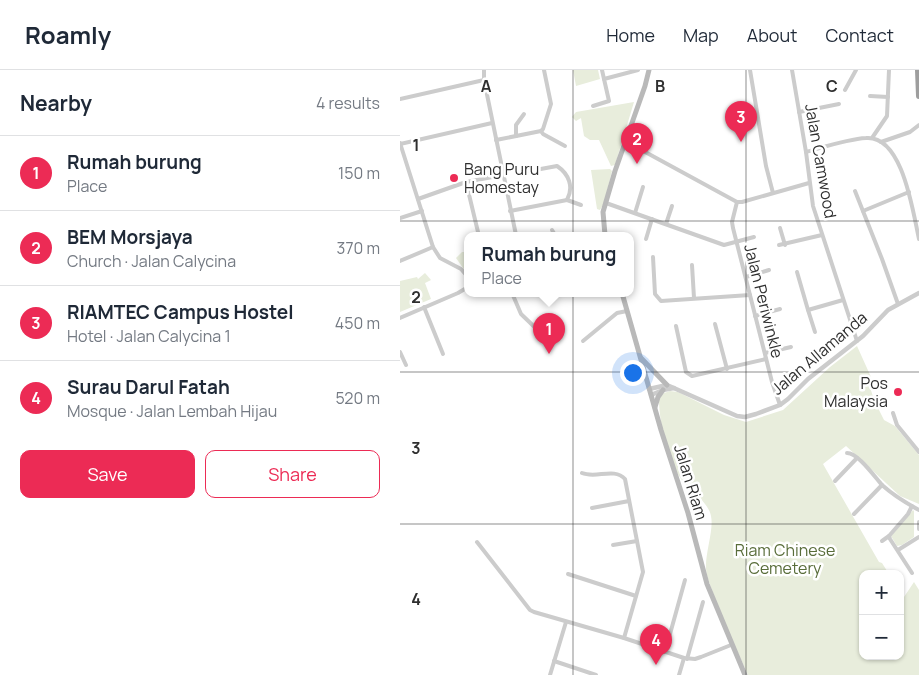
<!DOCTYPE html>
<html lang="en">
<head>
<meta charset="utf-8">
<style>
	body { margin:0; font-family:Manrope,sans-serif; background:#f6f6f7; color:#1f2937 }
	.controls { position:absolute; right:15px; bottom:15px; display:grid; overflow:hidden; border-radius:10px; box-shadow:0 1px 4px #0004 }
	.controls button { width:45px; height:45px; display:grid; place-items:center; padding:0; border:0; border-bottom:1px solid #e0e1e3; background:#fff; color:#1f2937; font:25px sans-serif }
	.you { position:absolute; left:232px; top:302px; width:18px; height:18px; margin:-12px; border:4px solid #fff; border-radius:50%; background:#1a73e8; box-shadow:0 0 0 8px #1a73e833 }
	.badge { display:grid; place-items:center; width:32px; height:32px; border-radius:50%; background:#ec2b55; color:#fff; font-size:16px; font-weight:700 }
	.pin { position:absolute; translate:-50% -41px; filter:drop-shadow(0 1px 2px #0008) }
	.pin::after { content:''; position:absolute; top:26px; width:18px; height:15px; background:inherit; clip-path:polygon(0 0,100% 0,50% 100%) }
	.popup { position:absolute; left:64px; top:162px; width:170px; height:65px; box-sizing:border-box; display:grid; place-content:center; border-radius:10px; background:#fff; filter:drop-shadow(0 1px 4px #0005); font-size:16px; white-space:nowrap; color:#747a83 }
	.popup b { font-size:19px; color:#1f2937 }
	.popup::after { content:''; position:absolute; left:50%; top:100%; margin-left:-10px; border:10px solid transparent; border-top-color:#fff }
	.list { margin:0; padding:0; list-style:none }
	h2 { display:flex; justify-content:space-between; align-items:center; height:65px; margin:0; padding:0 20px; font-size:21px }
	h2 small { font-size:16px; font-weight:400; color:#747a83 }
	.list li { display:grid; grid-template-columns:32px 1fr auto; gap:15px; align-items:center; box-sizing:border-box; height:75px; padding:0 20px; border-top:1px solid #e0e1e3 }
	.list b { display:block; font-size:19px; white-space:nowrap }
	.list p { margin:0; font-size:16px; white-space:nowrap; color:#747a83 }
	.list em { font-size:16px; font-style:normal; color:#747a83 }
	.actions { display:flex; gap:10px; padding:15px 20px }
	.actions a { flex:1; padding:11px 0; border:1px solid #ec2b55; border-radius:10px; text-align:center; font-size:18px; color:#ec2b55 }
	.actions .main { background:#ec2b55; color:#fff }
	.map { position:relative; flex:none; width:519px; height:605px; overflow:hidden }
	header { display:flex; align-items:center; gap:30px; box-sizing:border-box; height:70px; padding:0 25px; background:#fff; border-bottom:1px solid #e0e1e3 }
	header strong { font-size:24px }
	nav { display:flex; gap:28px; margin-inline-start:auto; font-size:18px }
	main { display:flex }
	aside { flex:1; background:#fff }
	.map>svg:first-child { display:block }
	.green { fill:#e8eddc }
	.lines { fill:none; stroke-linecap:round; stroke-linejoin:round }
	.minor { stroke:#ccc; stroke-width:4 }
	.tertiary { stroke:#ccc; stroke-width:4.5 }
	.secondary { stroke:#b9b9b9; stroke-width:5 }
	.trunk { stroke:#9e9e9e; stroke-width:6 }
	.grid { fill:none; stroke:#2f2f2f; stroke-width:1; stroke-opacity:0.55 }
	.poi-dot { fill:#ec2b55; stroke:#fff; stroke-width:2 }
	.labels { text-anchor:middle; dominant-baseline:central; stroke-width:5; stroke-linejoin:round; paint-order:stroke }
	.street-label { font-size:16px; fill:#2f2f2f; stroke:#fff }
	.poi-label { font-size:16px; fill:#2f2f2f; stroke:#fff; text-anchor:start }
	.park-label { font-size:16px; fill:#596d3a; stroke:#fff }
	.grid-label { font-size:16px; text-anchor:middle; font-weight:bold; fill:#2f2f2f; stroke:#fff; stroke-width:5; stroke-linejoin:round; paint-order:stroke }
</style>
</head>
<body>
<header>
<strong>Roamly</strong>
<nav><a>Home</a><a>Map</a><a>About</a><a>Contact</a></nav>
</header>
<main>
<aside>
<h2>Nearby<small>4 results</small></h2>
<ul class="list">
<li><span class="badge">1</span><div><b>Rumah burung</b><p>Place</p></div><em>150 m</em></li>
<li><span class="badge">2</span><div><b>BEM Morsjaya</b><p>Church · Jalan Calycina</p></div><em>370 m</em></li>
<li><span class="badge">3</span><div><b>RIAMTEC Campus Hostel</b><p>Hotel · Jalan Calycina 1</p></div><em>450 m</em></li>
<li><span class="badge">4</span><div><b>Surau Darul Fatah</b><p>Mosque · Jalan Lembah Hijau</p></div><em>520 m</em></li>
</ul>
<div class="actions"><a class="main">Save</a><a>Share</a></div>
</aside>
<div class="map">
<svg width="519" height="605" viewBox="0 0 519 605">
	<rect width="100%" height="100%" fill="#fff"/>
	<g class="green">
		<polygon points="173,0 198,0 200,9 176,16"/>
		<polygon points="234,32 215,95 211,96 199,70 190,70 184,66 181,48 176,51 172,47 176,42"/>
		<polygon points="210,99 212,101 204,133 200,140 197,139 191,100"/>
		<polygon points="62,182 68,182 68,205 56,188"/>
		<polygon points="25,203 31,210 25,213 31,229 0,242 0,211 17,207 18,209"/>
		<path d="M457 276 471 307 470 317 474 330 484 350 495 356 519 385V434L500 426 446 376 423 394 479 492 482 493 489 504H463V586H500V522L504 527 514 512 519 520V605H348C337 580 324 554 315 528 312 519 307 509 306 499 305 483 314 460 311 446 308 432 294 424 285 414 268 394 259 354 259 328L264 323 270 321 278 322 324 345 346 352 383 340 430 297Z"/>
		<polygon points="513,440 514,441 514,467 502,475 497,476 491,466"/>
	</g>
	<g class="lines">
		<g class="minor">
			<polyline points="84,0 84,10 116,165"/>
			<polyline points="202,0 204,9"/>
			<polyline points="350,0 366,96 373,123"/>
			<polyline points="392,0 406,82 413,136 457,271"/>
			<polyline points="445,20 456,0"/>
			<polyline points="470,26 488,27"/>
			<polyline points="0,29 84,10"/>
			<polyline points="193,36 209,31 204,9 238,0"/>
			<polyline points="399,42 439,34"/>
			<polyline points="141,61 143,64 165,76"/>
			<polyline points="116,66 116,55 124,44"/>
			<polyline points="472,68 487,46 489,0"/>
			<polyline points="96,70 141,61 143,59 151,34 144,0"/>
			<polyline points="225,71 337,132 342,132 409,113"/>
			<polyline points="481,72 510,62 519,55"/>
			<polyline points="0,73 33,177 40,188 61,199 68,207"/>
			<polyline points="0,74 92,53"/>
			<path d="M406 82C424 77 448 69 466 68 503 65 513 143 519 169"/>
			<polyline points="66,112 78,162"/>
			<polyline points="455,121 482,189 498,234"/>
			<polyline points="18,129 66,112 103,105"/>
			<polyline points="167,130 181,135"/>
			<polyline points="337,132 332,152 333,158 372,312 380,335"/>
			<polyline points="206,133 324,175 354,167"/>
			<path d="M110 141 167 130C174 117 169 104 157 96L119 103"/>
			<polyline points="463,141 509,122"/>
			<polyline points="235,143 243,117"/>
			<polyline points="0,148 22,141"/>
			<polyline points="266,154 272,136"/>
			<polyline points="380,158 385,175"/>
			<polyline points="152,160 155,165"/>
			<polyline points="246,169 252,149"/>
			<polyline points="379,175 422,165"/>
			<polyline points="253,187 255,224 261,231 350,225"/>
			<polyline points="0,191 33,177"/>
			<polyline points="292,195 294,228"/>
			<polyline points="397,202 408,240 443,230"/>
			<polyline points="346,207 369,200"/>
			<polyline points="112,223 121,244 146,268"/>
			<polyline points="24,237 43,284"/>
			<polyline points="408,240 415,262"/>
			<polyline points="355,246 380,239"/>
			<polyline points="0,248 58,223 68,217"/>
			<polyline points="315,254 327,299"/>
			<polyline points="276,256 286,302 292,306 366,289"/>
			<polyline points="183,271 217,243 227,241"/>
			<polyline points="0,282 6,295"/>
			<polyline points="365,283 391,277"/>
			<polyline points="493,343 497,355 519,382"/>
			<path d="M447 383C458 383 474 406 482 415 492 424 506 433 519 440"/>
			<path d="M182 403C196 409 214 397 225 409L243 502 224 568"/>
			<polyline points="435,411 457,388"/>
			<polyline points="512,436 508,444 489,466 490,469 512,503"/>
			<polyline points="192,438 229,431"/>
			<polyline points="454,444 482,415"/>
			<polyline points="519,452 519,459"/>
			<polyline points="482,471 489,466"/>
			<polyline points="77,472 130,540 134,542 224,568 284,588 295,589 301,587 331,575"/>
			<polyline points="213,475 237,471"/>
			<polyline points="498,480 519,467"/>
			<polyline points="168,504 236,526"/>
			<polyline points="265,582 285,510"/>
			<polyline points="287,589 303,532"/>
			<polyline points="154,591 196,605"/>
			<polyline points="150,605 166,552"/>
			<polyline points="279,605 284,588"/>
		</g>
		<g class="tertiary">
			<polyline points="249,319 267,315 337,346 345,347 356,344 380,335 388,329 408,309 463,266 488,240 519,223"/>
			<polyline points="251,325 263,320 274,318"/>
		</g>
		<g class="secondary">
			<polyline points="205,165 203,142 215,101 245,16 249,0"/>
			<polyline points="222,223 261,360 288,443 307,514 345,605"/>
			<polyline points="241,288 267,315"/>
			<polyline points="255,337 258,327 263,320"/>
		</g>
		<polyline class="trunk" points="518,0 519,26"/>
	</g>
	<path class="grid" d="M173 0V605M346 0V605M0 151H519M0 302H519M0 454H519"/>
	<g class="poi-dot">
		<circle cx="54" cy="108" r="5"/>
		<circle cx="498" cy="322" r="5"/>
	</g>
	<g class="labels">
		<g class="street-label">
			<text transform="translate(421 91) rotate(80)">Jalan Camwood</text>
			<text transform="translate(364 231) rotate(76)">Jalan Periwinkle</text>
			<text transform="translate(419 283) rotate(-40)">Jalan Allamanda</text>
			<text transform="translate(291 412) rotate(73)">Jalan Riam</text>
		</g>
		<g class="poi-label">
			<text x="64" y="99">Bang Puru<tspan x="64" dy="18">Homestay</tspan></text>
			<text x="488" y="313" text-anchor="end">Pos<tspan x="488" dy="18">Malaysia</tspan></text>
		</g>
		<g class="park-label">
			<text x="385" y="480">Riam Chinese<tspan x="385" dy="18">Cemetery</tspan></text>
		</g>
	</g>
	<g class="grid-label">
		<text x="86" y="22">A</text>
		<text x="260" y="22">B</text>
		<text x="432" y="22">C</text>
		<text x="16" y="81">1</text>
		<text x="16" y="233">2</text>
		<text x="16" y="384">3</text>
		<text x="16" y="535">4</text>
	</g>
</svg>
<div class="controls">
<button>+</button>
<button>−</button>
</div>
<div class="you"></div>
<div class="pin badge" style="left:149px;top:284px">1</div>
<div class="popup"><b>Rumah burung</b>Place</div>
<div class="pin badge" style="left:237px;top:94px">2</div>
<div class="pin badge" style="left:341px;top:72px">3</div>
<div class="pin badge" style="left:256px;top:595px">4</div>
</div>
</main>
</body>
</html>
